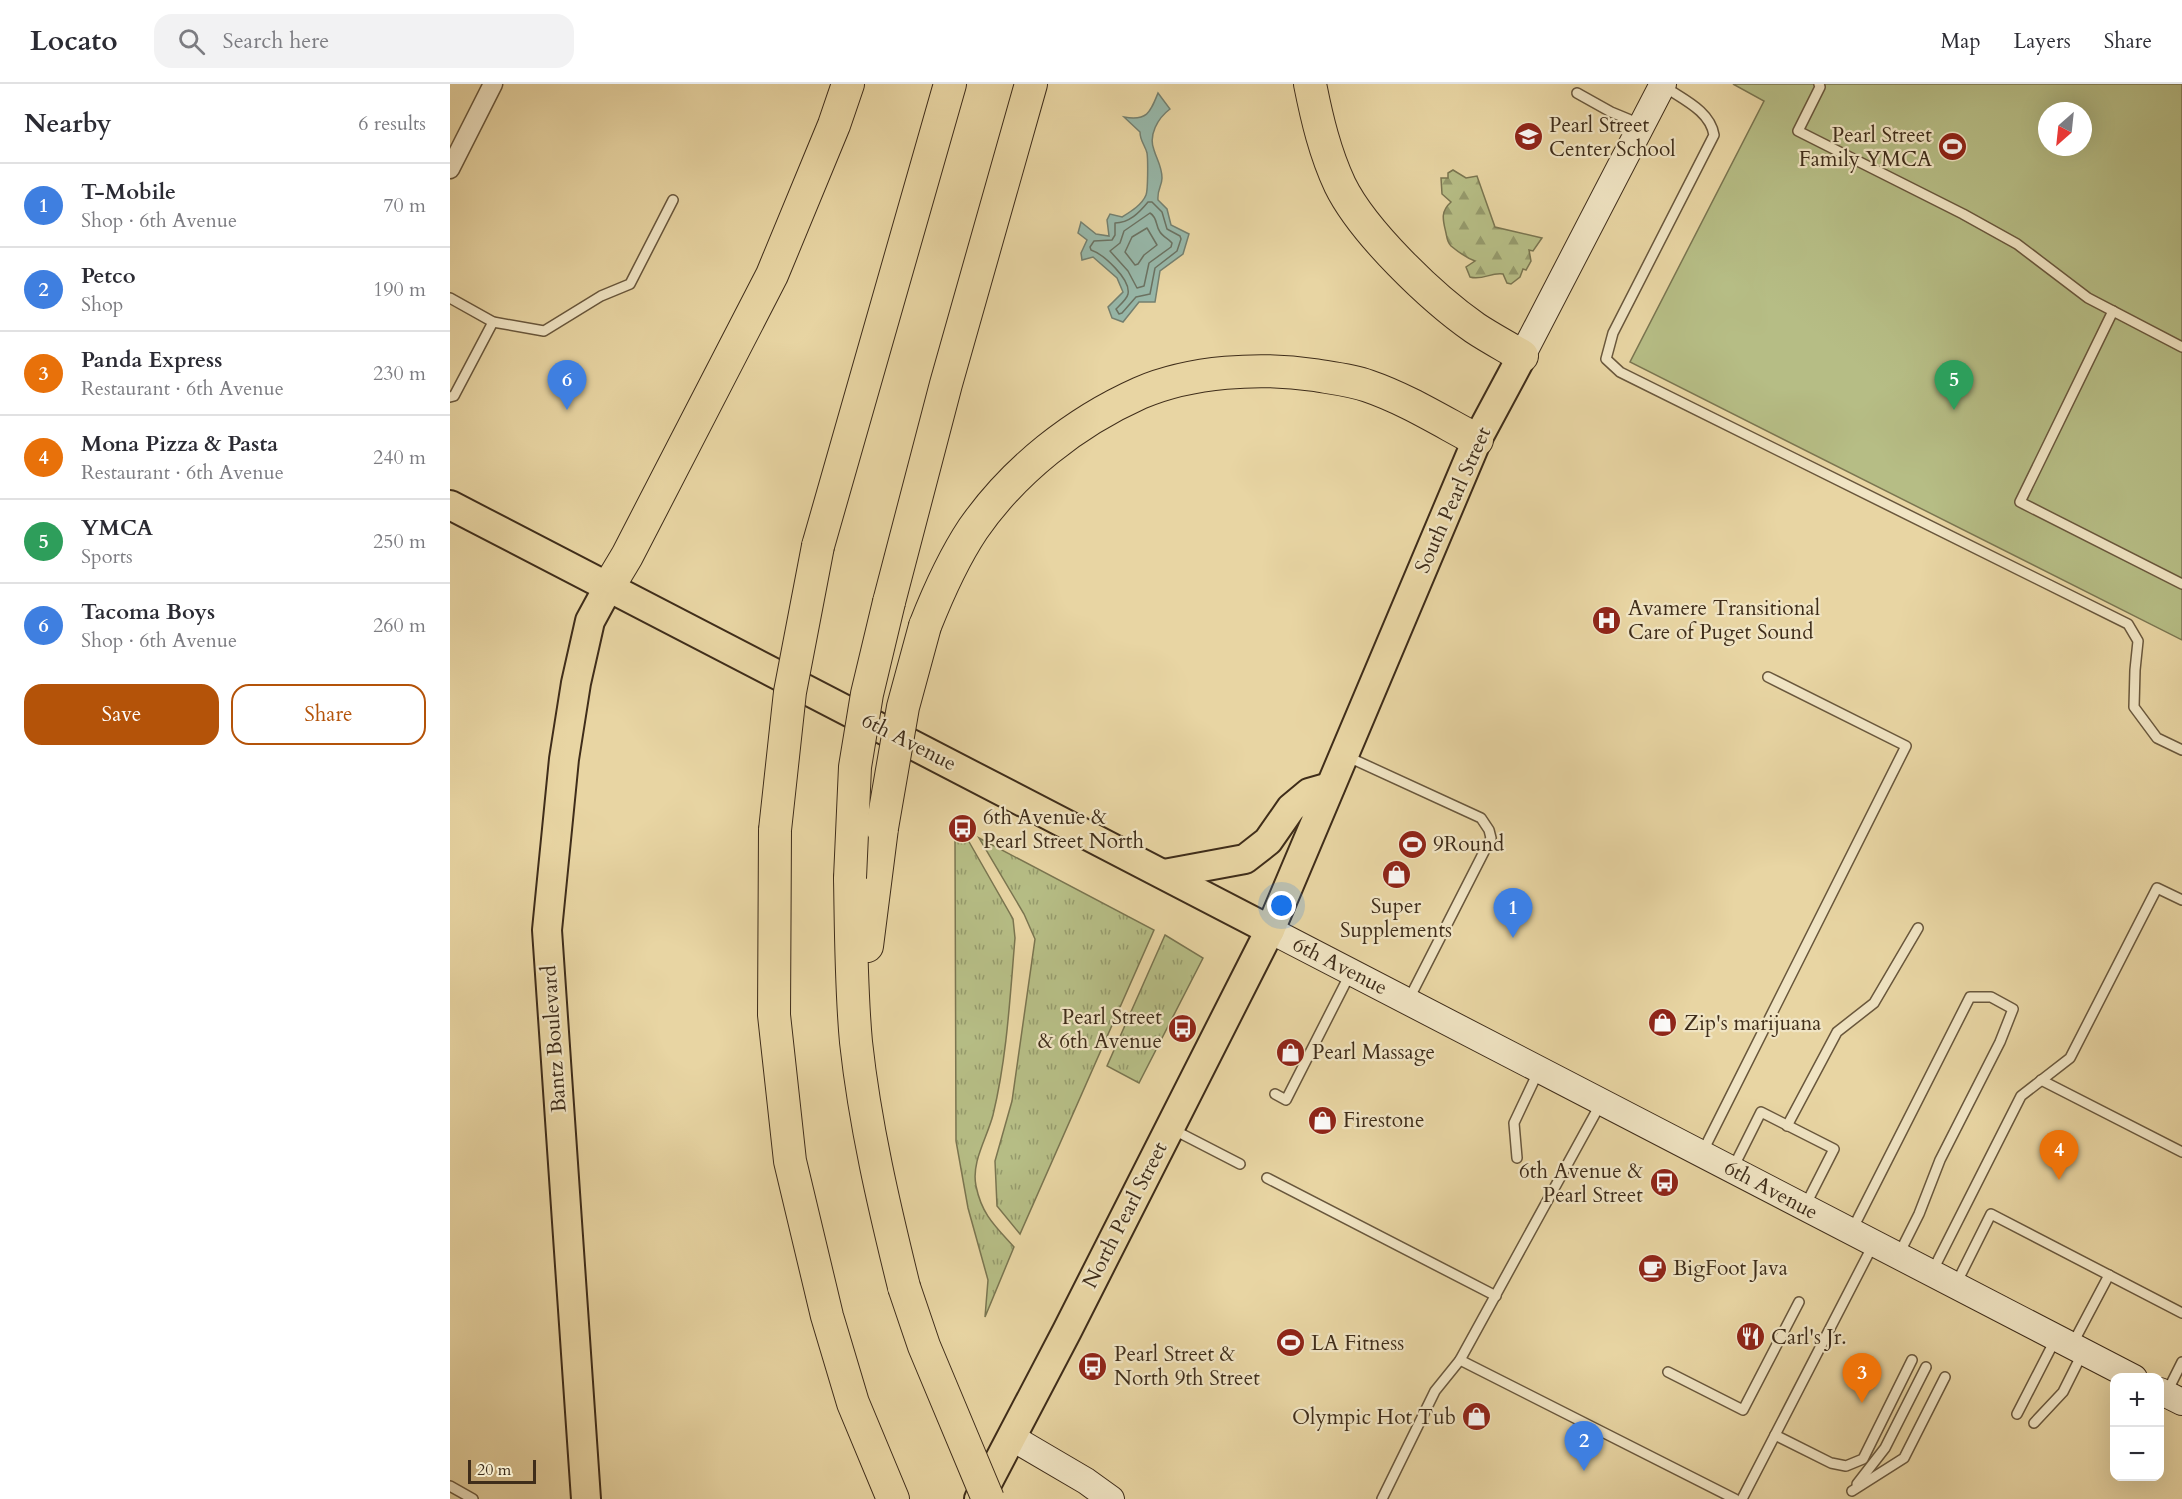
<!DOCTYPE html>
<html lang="en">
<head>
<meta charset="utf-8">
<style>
	body { margin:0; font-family:Cardo,serif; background:#f2f2f3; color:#2b2b33 }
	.controls { position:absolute; right:18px; bottom:18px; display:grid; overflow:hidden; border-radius:12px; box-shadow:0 6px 24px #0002 }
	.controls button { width:54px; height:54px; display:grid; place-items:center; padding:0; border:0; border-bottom:2px solid #e1e1e2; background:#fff; color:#2b2b33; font:30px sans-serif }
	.compass { position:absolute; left:1588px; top:18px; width:54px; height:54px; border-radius:50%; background:#fff; box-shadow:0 6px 24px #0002; rotate:207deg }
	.scale { position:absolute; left:18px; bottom:15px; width:68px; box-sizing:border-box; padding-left:6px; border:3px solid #3f2d1a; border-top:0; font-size:16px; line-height:21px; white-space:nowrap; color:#3f2d1a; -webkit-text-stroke:4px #f0e4c3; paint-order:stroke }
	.you { position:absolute; left:832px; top:822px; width:21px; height:21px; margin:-15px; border:4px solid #fff; border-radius:50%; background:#1a73e8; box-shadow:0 0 0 9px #1a73e833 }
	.badge { display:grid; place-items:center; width:39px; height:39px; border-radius:50%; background:#b45309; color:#fff; font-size:20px; font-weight:700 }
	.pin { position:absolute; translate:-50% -50px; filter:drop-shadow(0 2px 3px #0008) }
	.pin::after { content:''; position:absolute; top:32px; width:21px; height:18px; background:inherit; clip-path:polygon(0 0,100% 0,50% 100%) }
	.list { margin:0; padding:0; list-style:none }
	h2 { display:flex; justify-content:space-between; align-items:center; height:78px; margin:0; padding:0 24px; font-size:26px }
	h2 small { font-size:20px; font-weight:400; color:#7c7c81 }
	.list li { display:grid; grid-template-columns:39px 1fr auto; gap:18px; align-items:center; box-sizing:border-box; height:84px; padding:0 24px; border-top:2px solid #e1e1e2 }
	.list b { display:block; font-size:22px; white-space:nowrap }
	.list p { margin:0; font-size:20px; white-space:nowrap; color:#7c7c81 }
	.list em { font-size:20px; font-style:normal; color:#7c7c81 }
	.actions { display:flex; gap:12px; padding:18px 24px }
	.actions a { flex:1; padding:14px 0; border:2px solid #b45309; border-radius:18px; text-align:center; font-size:21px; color:#b45309 }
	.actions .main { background:#b45309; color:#fff }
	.icon { flex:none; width:33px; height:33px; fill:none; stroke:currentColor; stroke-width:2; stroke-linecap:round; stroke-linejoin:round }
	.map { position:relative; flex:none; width:1732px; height:1415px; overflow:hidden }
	header { display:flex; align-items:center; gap:36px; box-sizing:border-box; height:84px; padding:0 30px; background:#fff; border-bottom:2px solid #e1e1e2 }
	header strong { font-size:28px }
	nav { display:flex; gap:33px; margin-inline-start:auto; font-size:21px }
	.search { width:420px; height:54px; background:#f2f2f3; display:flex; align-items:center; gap:15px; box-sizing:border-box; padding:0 21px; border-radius:18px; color:#7c7c81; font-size:22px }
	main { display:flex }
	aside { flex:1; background:#fff }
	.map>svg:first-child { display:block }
	.grass { fill:url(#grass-tufts); stroke:#7a7550; stroke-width:1.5 }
	.forest { fill:url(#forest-firs); stroke:#7a7550; stroke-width:1.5 }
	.pitch { fill:#b6bd85; stroke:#7a7550; stroke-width:1.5; fill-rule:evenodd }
	.water { fill:#97b8aa; stroke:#748070; stroke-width:1.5 }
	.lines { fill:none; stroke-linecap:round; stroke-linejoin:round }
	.shore { stroke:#6b7262; stroke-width:1.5 }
	.lane-casing { stroke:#69573c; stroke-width:12 }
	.street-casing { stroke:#69573c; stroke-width:21 }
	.secondary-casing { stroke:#3f2d1a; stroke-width:28 }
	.primary-casing { stroke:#3f2d1a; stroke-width:32 }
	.highway-casing { stroke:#3f2d1a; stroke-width:34 }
	.lane { stroke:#f0e4c3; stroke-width:9 }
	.street { stroke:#f0e4c3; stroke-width:18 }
	.secondary { stroke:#f0e4c3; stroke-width:26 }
	.primary { stroke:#e8d5a3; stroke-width:28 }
	.highway { stroke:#e8d5a3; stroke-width:32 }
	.highway-bridge-casing { stroke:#3f2d1a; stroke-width:34; stroke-linecap:butt }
	.highway-bridge { stroke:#e8d5a3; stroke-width:32 }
	.labels { text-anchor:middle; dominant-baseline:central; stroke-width:4.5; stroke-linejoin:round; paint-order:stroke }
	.poi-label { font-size:21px; fill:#3f2d1a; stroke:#f0e4c3; text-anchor:start }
	.street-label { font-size:21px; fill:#3f2d1a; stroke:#f0e4c3 }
</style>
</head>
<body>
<header>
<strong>Locato</strong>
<div class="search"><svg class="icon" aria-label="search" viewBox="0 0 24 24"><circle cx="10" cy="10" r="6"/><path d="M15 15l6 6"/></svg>Search here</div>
<nav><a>Map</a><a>Layers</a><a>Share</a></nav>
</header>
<main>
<aside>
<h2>Nearby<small>6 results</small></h2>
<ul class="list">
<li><span class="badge" style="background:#3f7fe0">1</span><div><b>T-Mobile</b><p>Shop · 6th Avenue</p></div><em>70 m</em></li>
<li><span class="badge" style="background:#3f7fe0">2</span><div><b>Petco</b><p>Shop</p></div><em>190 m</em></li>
<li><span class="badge" style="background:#e8710a">3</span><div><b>Panda Express</b><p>Restaurant · 6th Avenue</p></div><em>230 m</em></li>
<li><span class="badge" style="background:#e8710a">4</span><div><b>Mona Pizza &amp; Pasta</b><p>Restaurant · 6th Avenue</p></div><em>240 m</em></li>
<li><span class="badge" style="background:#2e9e5b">5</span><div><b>YMCA</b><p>Sports</p></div><em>250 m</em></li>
<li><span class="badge" style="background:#3f7fe0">6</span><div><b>Tacoma Boys</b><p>Shop · 6th Avenue</p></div><em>260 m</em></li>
</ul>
<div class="actions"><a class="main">Save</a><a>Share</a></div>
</aside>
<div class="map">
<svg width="1732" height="1415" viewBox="0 0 1732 1415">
	<defs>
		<pattern id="grass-tufts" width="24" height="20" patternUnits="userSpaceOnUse" patternTransform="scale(1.5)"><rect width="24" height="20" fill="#b6bd85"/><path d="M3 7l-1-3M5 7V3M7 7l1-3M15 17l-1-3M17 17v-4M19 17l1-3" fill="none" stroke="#959a6c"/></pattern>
		<pattern id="forest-firs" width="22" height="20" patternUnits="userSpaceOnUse" patternTransform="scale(1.5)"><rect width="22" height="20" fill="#b6bd85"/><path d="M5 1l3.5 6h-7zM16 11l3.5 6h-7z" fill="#959a6c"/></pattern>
	</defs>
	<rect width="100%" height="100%" fill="#e8d5a3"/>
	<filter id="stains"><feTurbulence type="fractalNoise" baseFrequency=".00333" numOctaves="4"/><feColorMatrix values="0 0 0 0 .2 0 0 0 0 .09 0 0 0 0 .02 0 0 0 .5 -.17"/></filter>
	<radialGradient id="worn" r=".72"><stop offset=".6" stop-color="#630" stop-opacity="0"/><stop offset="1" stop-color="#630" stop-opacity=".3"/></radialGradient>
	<g class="grass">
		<path d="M514 749 563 835 565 854C560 913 557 973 543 1031 537 1054 521 1078 526 1102 532 1131 545 1142 564 1163L535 1233 538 1196 518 1124 506 1057 505 756Z"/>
		<polygon points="529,754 704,846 570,1150 547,1122 545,1077 562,1017 585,855 574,830"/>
		<polygon points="715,851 753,874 689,999 657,982"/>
	</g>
	<path class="forest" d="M1003 86 1016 94 1027 92 1045 143 1092 154 1083 167 1079 166 1081 177 1076 186 1073 185 1070 193 1061 200 1057 199 1053 190C1041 188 1032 197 1020 193L1016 183 1025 177C1017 174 1007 167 1001 162 997 158 997 154 996 149 993 136 990 128 1001 118L992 110 991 94H998V89Z"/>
	<path class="pitch" d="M1283 0H1732V556L1180 278 1314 17ZM1597 27H1633V63H1597Z"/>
	<path class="water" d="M708 9 720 25C708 34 698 51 704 66 707 76 712 83 712 94 712 102 707 105 708 116L717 125 721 141 739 150 733 170 710 187 705 218H689L673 238 662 234 658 223 673 208 667 194 643 173 632 176 631 169 637 156 628 149 631 138 646 150 659 152 657 136 660 130 672 133C680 128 692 121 696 111 698 107 698 75 697 69 695 61 690 57 690 48L674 33C697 37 700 29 708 9Z"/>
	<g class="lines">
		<g class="shore">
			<path d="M698 118H702L712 128 717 145 730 152 731 155 727 167 705 184 700 210 686 213 672 229 669 230 666 225C670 221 677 215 678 210 681 195 653 170 641 166L640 163 644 157 662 156 665 151V139C679 139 689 129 698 118Z"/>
			<path d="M700 129C708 134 705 141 710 148 713 153 719 155 722 159L721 163 699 179 694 202 687 204 678 187 660 167 670 159 674 147Z"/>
			<polygon points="697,144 707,161 694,171 688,180 685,181 675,168 682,153"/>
		</g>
		<defs>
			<g id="lane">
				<polyline points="1369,0 1370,3 1348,47 1513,130 1567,160 1638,214 1732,263"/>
				<path d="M1215 3C1234 16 1260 27 1264 51L1163 249 1156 275 1170 288 1678 540 1688 557 1685 586 1684 623 1707 654 1732 666"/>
				<polyline points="1127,9 1161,28 1190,40"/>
				<polyline points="0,214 43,238 94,247 151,212 180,200 223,116"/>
				<polyline points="1663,227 1570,418 1732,500"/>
				<polyline points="0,313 4,312 43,238"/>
				<polyline points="896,672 1031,734 1039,746 1041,754 959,915"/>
				<polyline points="1591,996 1732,1068"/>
				<polyline points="825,1010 836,1016 900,890"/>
				<polyline points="1337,1042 1387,948 1424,919 1468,844"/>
				<polyline points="724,1046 790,1080"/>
				<polyline points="1252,1069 1456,662 1318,593"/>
				<polyline points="1067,1074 1064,1039 1089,986"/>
				<polyline points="1283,1084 1311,1028 1384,1065 1355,1122"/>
				<polyline points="817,1094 1046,1212"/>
				<polyline points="1402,1146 1520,913 1541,913 1563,925 1550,958 1490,1076 1469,1130 1449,1170"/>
				<polyline points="1482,1188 1571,1012 1620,974 1707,804 1732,816"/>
				<polyline points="1506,1200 1541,1130 1732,1229"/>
				<polyline points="1622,1261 1659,1191"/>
				<polyline points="1010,1276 1285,1415"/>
				<polyline points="1218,1288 1293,1326 1349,1218"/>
				<polyline points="1717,1308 1732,1278"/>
				<polyline points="1567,1330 1605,1256"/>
				<polyline points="1584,1339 1613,1308 1632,1270"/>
				<polyline points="1325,1351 1381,1379 1396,1382 1413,1375 1462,1276"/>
				<polyline points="1407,1400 1435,1364 1476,1283"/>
				<polyline points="0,1402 23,1415"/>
				<polyline points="1402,1407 1454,1374 1495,1293"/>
				<polyline points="932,1415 985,1307 1010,1276 1151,1019"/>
				<polyline points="1292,1415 1423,1161"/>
			</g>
			<polyline id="street" points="0,85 43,0"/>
			<g id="secondary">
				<polyline points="1072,272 1213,0"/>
				<polyline points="820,846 1684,1294"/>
				<polyline points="1710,1307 1732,1318"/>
				<polyline points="561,1353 636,1397 661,1415"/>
			</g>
			<g id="primary">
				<polyline points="0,421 820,846"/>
				<polyline points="714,790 795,775 818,757 841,724 859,709 880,703"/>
				<polyline points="136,1415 97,846 114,675 126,599 140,537 159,502"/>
				<polyline points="529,1415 617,1247 820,846 1027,356 1072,272"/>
			</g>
			<g id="highway">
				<path d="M860 0C867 35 875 69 890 101 913 148 982 214 1025 244 1040 254 1057 263 1072 272"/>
				<polyline points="368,462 500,0"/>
				<polyline points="159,502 177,472 322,191 384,41 398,0"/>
				<polyline points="439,518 496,300 581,0"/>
				<path d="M475 542C488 509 503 475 523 445 564 386 625 338 690 309 741 287 810 283 864 291 882 294 901 296 918 302 956 315 991 337 1027 356"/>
				<polyline points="325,746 324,931 340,1077 377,1232 403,1319 443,1415"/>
				<path d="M400 794C401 848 401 904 406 958 415 1041 434 1122 454 1203"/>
				<polyline points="417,862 432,744"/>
			</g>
		</defs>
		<use href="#lane" class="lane-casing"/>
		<use href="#street" class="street-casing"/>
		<use href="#secondary" class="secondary-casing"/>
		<use href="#primary" class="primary-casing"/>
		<use href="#highway" class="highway-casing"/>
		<use href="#lane" class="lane"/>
		<use href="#street" class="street"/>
		<use href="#secondary" class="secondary"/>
		<use href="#primary" class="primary"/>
		<use href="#highway" class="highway"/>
		<defs>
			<g id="highway-bridge">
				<polyline points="432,744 453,623 475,542"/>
				<polyline points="325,746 340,608 368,462"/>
				<polyline points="400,794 405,683 417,610 439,518"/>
				<polyline points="454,1203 474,1262 538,1415"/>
			</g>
		</defs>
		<use href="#highway-bridge" class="highway-bridge-casing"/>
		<use href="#highway-bridge" class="highway-bridge"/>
	</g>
	<defs>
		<symbol id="school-disc" viewBox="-11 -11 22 22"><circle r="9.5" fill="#8f2418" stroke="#f0e4c3"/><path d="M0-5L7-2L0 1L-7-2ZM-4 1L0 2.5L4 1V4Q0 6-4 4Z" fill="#fff"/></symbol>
		<symbol id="stadium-disc" viewBox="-11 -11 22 22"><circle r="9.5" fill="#8f2418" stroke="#f0e4c3"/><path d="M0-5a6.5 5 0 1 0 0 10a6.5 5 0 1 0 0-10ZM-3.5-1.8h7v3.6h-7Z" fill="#fff"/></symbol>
		<symbol id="hospital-disc" viewBox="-11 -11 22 22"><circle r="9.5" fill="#8f2418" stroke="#f0e4c3"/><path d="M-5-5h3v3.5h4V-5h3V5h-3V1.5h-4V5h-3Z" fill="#fff"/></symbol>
		<symbol id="bus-disc" viewBox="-11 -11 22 22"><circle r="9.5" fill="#8f2418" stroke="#f0e4c3"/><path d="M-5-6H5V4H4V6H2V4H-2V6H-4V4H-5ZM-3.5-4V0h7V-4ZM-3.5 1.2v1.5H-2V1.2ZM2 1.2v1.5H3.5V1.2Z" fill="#fff"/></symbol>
		<symbol id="shop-disc" viewBox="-11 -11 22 22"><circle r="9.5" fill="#8f2418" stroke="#f0e4c3"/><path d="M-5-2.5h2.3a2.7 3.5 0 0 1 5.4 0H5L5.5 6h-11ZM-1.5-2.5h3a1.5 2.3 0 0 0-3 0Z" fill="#fff"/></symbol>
		<symbol id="cafe-disc" viewBox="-11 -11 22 22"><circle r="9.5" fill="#8f2418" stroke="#f0e4c3"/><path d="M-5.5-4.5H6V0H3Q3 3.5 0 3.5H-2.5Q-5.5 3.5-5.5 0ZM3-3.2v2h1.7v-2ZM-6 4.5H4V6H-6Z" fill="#fff"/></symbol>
		<symbol id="restaurant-disc" viewBox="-11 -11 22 22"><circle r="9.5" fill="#8f2418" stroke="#f0e4c3"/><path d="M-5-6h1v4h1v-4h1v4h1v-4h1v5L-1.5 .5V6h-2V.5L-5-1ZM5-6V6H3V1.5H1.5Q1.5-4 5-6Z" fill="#fff"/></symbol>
	</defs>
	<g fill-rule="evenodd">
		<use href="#school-disc" x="1062" y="36" width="33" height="33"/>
		<use href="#stadium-disc" x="1486" y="46" width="33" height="33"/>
		<use href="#hospital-disc" x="1140" y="520" width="33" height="33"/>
		<use href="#bus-disc" x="496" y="728" width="33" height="33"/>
		<use href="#stadium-disc" x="946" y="744" width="33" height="33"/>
		<use href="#shop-disc" x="930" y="774" width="33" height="33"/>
		<use href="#shop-disc" x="1196" y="922" width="33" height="33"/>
		<use href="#bus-disc" x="716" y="928" width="33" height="33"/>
		<use href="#shop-disc" x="824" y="952" width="33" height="33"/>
		<use href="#shop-disc" x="856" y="1020" width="33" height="33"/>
		<use href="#bus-disc" x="1198" y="1082" width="33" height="33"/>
		<use href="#cafe-disc" x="1186" y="1168" width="33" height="33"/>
		<use href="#restaurant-disc" x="1284" y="1236" width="33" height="33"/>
		<use href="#stadium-disc" x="824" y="1242" width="33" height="33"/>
		<use href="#bus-disc" x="626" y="1266" width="33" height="33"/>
		<use href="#shop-disc" x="1010" y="1316" width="33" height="33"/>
	</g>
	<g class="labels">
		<g class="poi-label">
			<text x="1099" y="41">Pearl Street<tspan x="1099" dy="24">Center School</tspan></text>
			<text x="1482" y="51" text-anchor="end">Pearl Street<tspan x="1482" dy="24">Family YMCA</tspan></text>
			<text x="1178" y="524">Avamere Transitional<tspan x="1178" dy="24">Care of Puget Sound</tspan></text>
			<text x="533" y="733">6th Avenue &amp;<tspan x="533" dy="24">Pearl Street North</tspan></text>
			<text x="983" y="760">9Round</text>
			<text x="946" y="822" text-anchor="middle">Super<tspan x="946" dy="24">Supplements</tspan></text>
			<text x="712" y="933" text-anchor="end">Pearl Street<tspan x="712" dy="24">&amp; 6th Avenue</tspan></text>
			<text x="1234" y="939">Zip's marijuana</text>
			<text x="862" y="968">Pearl Massage</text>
			<text x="893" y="1036">Firestone</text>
			<text x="1193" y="1087" text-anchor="end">6th Avenue &amp;<tspan x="1193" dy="24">Pearl Street</tspan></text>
			<text x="1223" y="1184">BigFoot Java</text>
			<text x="1321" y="1253">Carl's Jr.</text>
			<text x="861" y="1259">LA Fitness</text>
			<text x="664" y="1270">Pearl Street &amp;<tspan x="664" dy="24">North 9th Street</tspan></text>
			<text x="1006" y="1333" text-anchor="end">Olympic Hot Tub</text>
		</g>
		<g class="street-label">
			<text transform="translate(1003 416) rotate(-66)">South Pearl Street</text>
			<text transform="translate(459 658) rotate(27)">6th Avenue</text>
			<text transform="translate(890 882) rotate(27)">6th Avenue</text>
			<text transform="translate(104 955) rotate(-94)">Bantz Boulevard</text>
			<text transform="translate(1321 1106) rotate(28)">6th Avenue</text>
			<text transform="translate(675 1131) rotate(-63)">North Pearl Street</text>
		</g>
	</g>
	<rect width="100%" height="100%" filter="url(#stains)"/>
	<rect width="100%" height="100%" fill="url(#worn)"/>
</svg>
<div class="controls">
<button>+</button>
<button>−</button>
</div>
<svg class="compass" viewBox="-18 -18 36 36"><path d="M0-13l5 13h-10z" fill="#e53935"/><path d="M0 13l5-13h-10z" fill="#7c7c81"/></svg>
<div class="scale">20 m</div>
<div class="you"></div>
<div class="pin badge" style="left:1063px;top:854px;background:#3f7fe0">1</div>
<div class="pin badge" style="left:1134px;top:1387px;background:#3f7fe0">2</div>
<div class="pin badge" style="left:1412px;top:1319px;background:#e8710a">3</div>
<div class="pin badge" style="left:1609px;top:1096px;background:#e8710a">4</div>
<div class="pin badge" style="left:1504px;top:326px;background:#2e9e5b">5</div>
<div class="pin badge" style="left:117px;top:326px;background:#3f7fe0">6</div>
</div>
</main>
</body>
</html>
